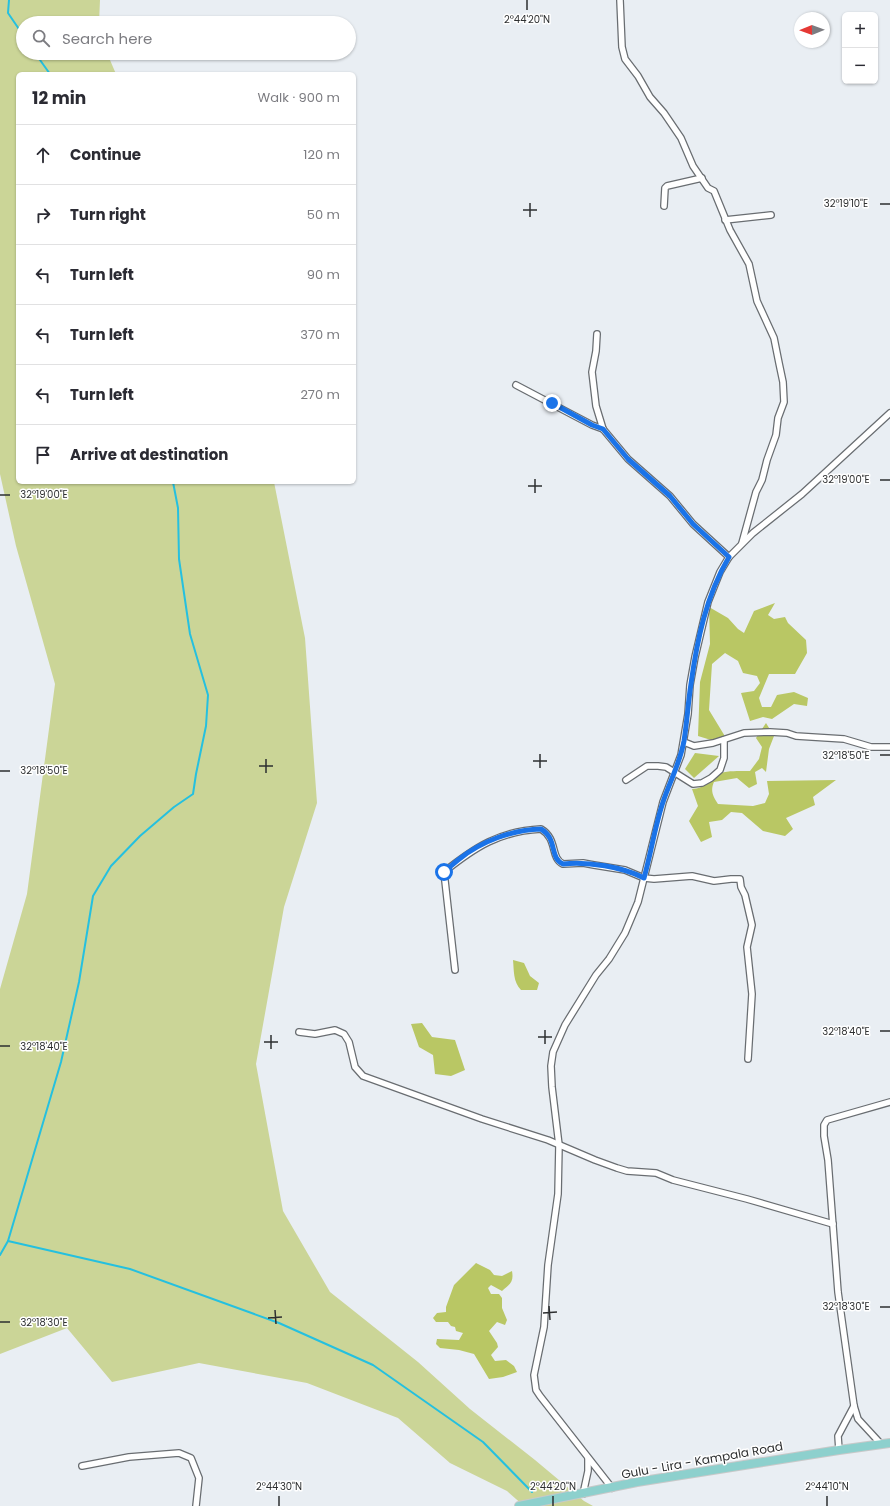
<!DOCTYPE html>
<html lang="en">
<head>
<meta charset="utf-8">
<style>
	body { margin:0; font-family:Poppins,sans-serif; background:#f2f2f3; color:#2b2b33 }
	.controls { position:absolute; right:12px; top:12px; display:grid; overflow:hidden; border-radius:6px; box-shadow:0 1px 3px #0004 }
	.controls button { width:36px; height:36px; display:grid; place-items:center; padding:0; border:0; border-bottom:1px solid #e1e1e2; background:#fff; color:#2b2b33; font:20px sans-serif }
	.compass { position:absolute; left:794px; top:12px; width:36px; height:36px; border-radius:50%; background:#fff; box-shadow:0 1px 3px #0004; rotate:269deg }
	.stop { position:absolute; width:12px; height:12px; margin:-9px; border:3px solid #1a73e8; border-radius:50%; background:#fff }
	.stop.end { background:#1a73e8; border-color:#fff; box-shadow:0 1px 4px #0008 }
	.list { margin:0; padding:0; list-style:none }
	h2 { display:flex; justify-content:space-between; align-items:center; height:52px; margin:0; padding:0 16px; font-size:17px }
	h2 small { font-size:13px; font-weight:400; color:#7c7c81 }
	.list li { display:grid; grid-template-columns:26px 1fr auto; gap:12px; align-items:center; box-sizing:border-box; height:60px; padding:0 16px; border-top:1px solid #e1e1e2 }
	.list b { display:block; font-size:15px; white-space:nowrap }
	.list em { font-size:13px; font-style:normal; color:#7c7c81 }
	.icon { flex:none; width:22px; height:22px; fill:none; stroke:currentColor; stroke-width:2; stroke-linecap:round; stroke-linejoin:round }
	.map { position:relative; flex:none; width:890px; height:1506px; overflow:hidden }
	.search { position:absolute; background:#fff; box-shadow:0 1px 3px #0004; left:16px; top:16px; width:340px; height:44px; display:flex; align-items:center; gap:10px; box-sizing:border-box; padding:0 14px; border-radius:22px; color:#7c7c81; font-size:15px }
	.panel { position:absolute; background:#fff; box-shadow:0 1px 3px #0004; left:16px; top:72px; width:340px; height:412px; border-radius:6px }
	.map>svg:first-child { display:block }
	.green { fill:#cbd597 }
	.forest { fill:#b9c764 }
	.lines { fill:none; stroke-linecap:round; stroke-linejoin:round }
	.stream { stroke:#25c0df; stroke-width:2 }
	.street-casing { stroke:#696d71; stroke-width:8 }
	.primary-casing { stroke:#c8c9c9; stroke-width:10 }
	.street { stroke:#fff; stroke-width:5.5 }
	.primary { stroke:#8dd0cd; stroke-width:8 }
	.route { stroke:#1a73e8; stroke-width:5 }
	.ticks { fill:none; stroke:#2d2f30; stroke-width:1.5 }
	.labels { text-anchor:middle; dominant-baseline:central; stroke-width:3; stroke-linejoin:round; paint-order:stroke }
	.street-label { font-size:12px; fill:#2d2f30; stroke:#fff }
	.ticks-label { font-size:10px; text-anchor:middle; fill:#2d2f30; stroke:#fff; stroke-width:3; stroke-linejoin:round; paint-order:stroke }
</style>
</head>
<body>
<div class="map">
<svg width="890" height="1506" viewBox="0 0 890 1506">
	<rect width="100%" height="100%" fill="#e9eef3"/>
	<polygon class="green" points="0,0 100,0 99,23 23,23 23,53 107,53 116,74 18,74 18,482 274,482 305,638 317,803 284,907 256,1064 283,1211 330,1292 418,1362 470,1409 535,1460 584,1501 593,1506 524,1506 507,1491 450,1463 398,1418 307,1383 199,1363 112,1382 67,1328 0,1354 0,989 27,894 55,684 16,546 0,474"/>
	<g class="forest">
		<polygon points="775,603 768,615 774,619 785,617 788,623 806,640 807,653 795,674 769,674 759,698 762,707 771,707 777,695 794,692 808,698 807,706 794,704 772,719 763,717 750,721 741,693 754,691 760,683 757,676 743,673 738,661 725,653 712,664 709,710 726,738 711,740 698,736 700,682 710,644 709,607 728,618 738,629 744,633 754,611"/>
		<path d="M766 723 774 736 769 749 766 772 762 768 755 772 757 784 749 788 737 778 714 782C710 791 713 796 718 804L753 806 765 803 769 794 767 781 836 780 813 797 815 805 786 818 793 829 785 836 763 831 742 813 731 812 722 820 709 822 712 837 701 842 689 821 698 806 692 789C706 788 705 782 716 775 724 770 740 771 750 771L759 759 762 747 756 738Z"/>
		<polygon points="695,753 719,756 694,778 685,769"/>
		<path d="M513 960 524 963 530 976 539 983 537 990H521C513 982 514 970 513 960Z"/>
		<polygon points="422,1023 432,1037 455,1040 465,1070 451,1076 435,1074 433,1055 419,1047 411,1024"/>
		<path d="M476 1263 490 1270 494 1275 502 1276 512 1271C514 1282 510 1284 502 1291L491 1285 488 1288 491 1294H499L502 1298V1308L507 1320 505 1325 497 1322 489 1331 497 1343 498 1347 491 1355 495 1361 506 1360 514 1366 517 1372 503 1377 489 1379 474 1354 459 1350 440 1348 436 1344 437 1339 459 1340 463 1333 456 1331 455 1327 451 1326 448 1322H436L433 1318 437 1313 446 1312V1307L454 1285Z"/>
	</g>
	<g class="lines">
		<g class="stream">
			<polyline points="9,0 8,13 23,35"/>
			<polyline points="35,53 50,74"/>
			<polyline points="8,1241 130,1269 279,1323 373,1365 483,1442 532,1492"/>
			<polyline points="0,1255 8,1241 61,1062 79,982 93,896 111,866 140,836 174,807 193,794 196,774 206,726 208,695 190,634 179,559 178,508 173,482"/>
		</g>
		<defs>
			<g id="street">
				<polyline points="620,0 622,47 625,59 638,76 650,97 664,113 681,138 693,166 708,188 714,191 730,230 749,264 757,301 774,338 779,363 783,382 784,402 778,418 776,435 767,460 762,480 756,492 742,543"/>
				<polyline points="664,206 665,188 667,186 702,178"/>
				<polyline points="725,220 771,215"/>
				<polyline points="597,334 596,351 592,372 596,406 603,429 628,459 670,496 693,524 729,557"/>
				<polyline points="516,385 592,425 603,429"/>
				<polyline points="684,742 694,746 713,743 744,733 770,732 787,733 796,736 844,739 871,747 890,747"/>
				<polyline points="626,780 647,766 658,766 666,767 693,784 702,783 711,778 720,770 724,758 724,740"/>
				<path d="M455 970 444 872C475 847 500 831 541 829 558 839 550 858 563 864L583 863 594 865 625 870 644 878 654 879 692 876 714 881 731 879H740L741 887 745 895 752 925 747 947 752 994 748 1059"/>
				<polyline points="299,1032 315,1034 335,1030 344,1034 349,1042 355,1067 363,1076 482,1119 548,1140 595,1160 617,1168 627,1171 656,1173 673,1180 747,1199 833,1224"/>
				<polyline points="881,1444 858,1419 854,1406 838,1292 828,1160 824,1136 824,1125 827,1120 890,1102"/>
				<polyline points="839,1450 838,1436 854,1406"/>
				<polyline points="82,1466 129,1457 179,1453 191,1458 199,1478 196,1506"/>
				<polyline points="612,1488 540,1396 536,1390 534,1375 544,1327 548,1265 558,1194 559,1145 552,1087 551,1066 553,1052 565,1025 596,975 609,959 625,933 638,902 663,802 681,755 688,714 690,685 695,657 708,602 720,572 729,557 753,533 802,494 890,413"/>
				<polyline points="583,1494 588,1471 588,1459"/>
			</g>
			<polyline id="primary" points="519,1506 637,1482 839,1450 890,1443"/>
		</defs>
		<use href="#street" class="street-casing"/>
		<use href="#primary" class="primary-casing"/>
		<use href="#street" class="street"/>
		<use href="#primary" class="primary"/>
	</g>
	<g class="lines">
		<path class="route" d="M444 872C449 868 453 864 458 860 481 841 512 830 541 829 558 839 549 858 563 864 587 861 623 867 644 878 651 853 655 826 663 802 670 781 680 763 684 741 687 722 688 703 691 684 697 640 706 596 729 557L693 524 670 496 628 459 603 429 592 425 552 403"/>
	</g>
	<path class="ticks" d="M527 0V10M530 203V217M880 204H890M523 210H537M535 479V493M880 480H890M528 486H542M0 495H10M540 754V768M880 755H890M266 759V773M533 761H547M259 766H273M0 771H10M545 1030V1044M880 1031H890M271 1035V1049M538 1037H552M264 1042H278M0 1046H10M549 1306 550 1320M880 1307H890M275 1310 276 1324M543 1313 557 1312M268 1318 282 1317M0 1322H10M279 1496V1506M553 1496V1506M827 1496V1506"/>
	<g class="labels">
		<g class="street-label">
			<text transform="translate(702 1460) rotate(-10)">Gulu - Lira - Kampala Road</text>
		</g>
	</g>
	<g class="ticks-label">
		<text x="527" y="23">2°44'20"N</text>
		<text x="846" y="207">32°19'10"E</text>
		<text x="846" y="483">32°19'00"E</text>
		<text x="44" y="498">32°19'00"E</text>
		<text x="846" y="759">32°18'50"E</text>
		<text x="44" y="774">32°18'50"E</text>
		<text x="846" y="1035">32°18'40"E</text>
		<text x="44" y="1050">32°18'40"E</text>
		<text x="846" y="1310">32°18'30"E</text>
		<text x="44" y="1326">32°18'30"E</text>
		<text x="279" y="1490">2°44'30"N</text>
		<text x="553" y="1490">2°44'20"N</text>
		<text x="827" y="1490">2°44'10"N</text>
	</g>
</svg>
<div class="controls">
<button>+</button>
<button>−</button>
</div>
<svg class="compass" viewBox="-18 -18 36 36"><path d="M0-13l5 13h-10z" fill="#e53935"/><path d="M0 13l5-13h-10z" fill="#7c7c81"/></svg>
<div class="stop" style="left:444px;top:872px"></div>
<div class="stop end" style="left:552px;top:403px"></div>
<div class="search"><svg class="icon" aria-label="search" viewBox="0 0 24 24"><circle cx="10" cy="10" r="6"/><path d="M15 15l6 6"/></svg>Search here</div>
<section class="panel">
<h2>12 min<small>Walk · 900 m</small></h2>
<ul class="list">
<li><svg class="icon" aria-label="ahead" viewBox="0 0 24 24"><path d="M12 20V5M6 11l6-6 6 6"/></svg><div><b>Continue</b></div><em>120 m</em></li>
<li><svg class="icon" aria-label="right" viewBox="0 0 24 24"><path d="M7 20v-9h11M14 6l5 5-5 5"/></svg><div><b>Turn right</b></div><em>50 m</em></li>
<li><svg class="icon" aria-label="left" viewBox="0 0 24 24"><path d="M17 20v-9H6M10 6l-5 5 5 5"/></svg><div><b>Turn left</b></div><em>90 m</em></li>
<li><svg class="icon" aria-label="left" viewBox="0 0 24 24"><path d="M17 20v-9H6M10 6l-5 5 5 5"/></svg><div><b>Turn left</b></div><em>370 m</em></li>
<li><svg class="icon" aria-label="left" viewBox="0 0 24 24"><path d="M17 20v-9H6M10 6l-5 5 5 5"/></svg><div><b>Turn left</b></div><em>270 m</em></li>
<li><svg class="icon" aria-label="arrive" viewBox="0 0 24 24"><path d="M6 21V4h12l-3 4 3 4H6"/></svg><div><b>Arrive at destination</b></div></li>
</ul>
</section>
</div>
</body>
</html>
